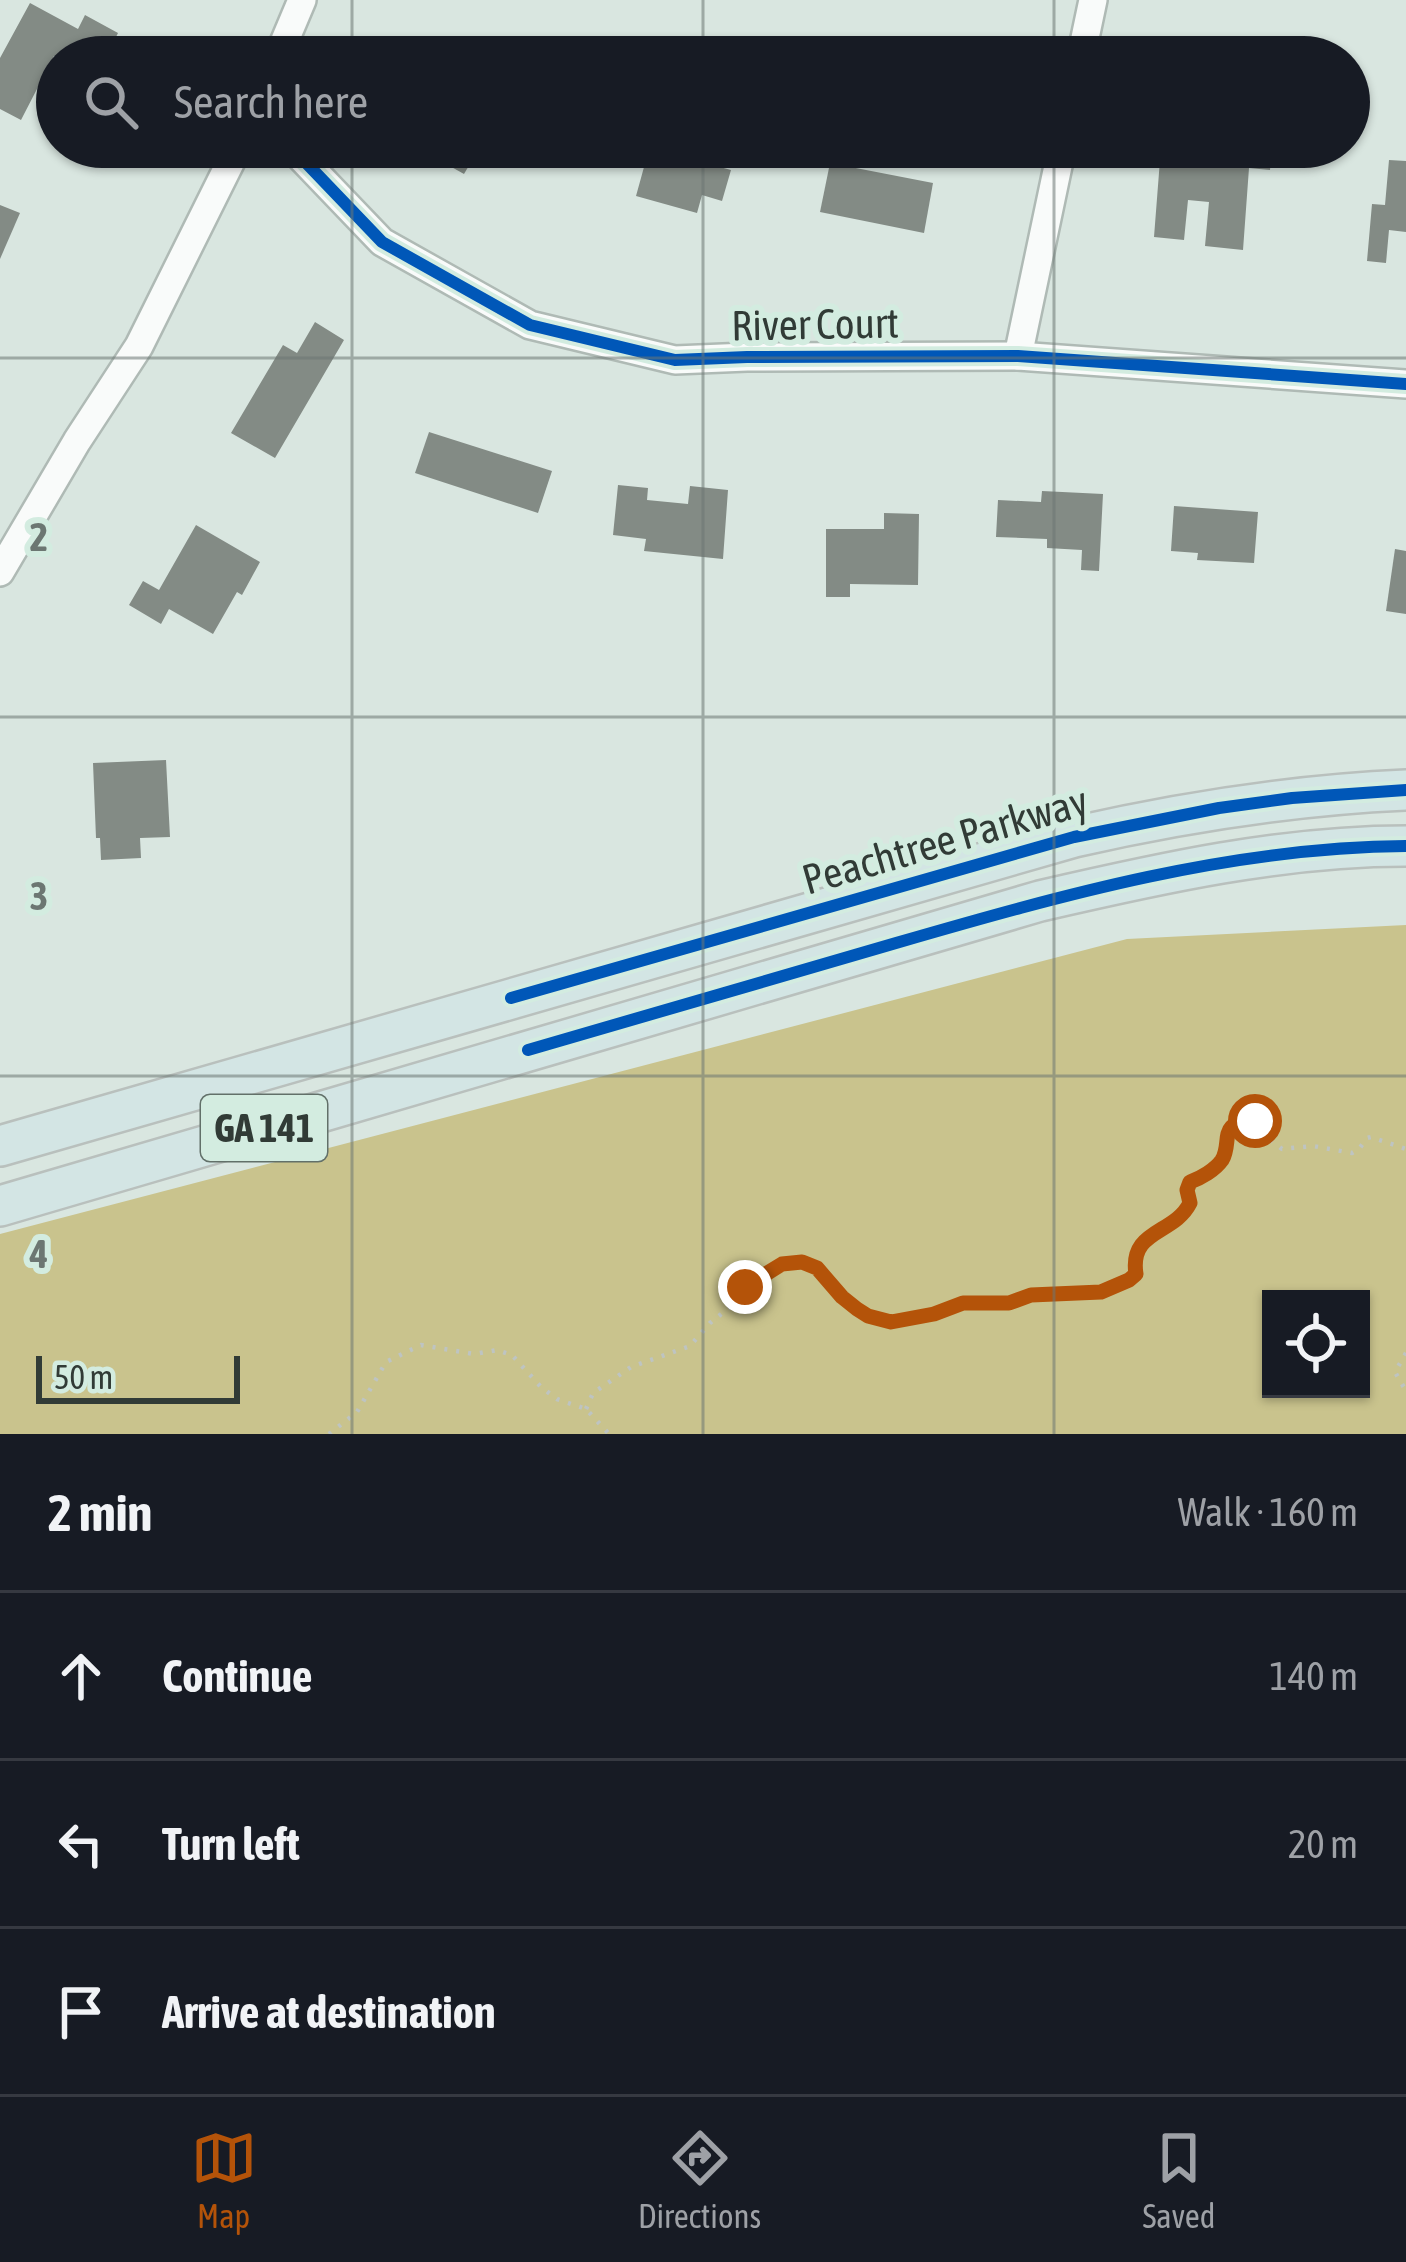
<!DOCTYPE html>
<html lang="en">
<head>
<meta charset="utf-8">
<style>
	body { margin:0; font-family:"Asap Condensed",sans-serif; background:#242831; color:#f1f3f6 }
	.controls { position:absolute; right:36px; bottom:36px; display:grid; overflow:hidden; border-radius:0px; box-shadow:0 3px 9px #0004 }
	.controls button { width:108px; height:108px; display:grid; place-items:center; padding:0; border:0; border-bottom:3px solid #363941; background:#171b24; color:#f1f3f6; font:60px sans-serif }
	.scale { position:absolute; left:36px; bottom:30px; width:204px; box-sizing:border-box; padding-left:12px; border:6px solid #313b36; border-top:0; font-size:33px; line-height:42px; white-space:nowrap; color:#313b36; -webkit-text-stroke:9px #d3ece0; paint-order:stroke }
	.stop { position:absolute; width:36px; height:36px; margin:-27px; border:9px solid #b45309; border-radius:50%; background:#fff }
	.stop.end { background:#b45309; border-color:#fff; box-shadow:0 3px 12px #0008 }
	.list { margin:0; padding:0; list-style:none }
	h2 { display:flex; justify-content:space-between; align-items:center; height:156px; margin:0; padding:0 48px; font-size:51px }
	h2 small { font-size:39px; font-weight:400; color:#9ea1a6 }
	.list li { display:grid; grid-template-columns:78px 1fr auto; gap:36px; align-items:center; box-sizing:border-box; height:168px; padding:0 48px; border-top:3px solid #363941 }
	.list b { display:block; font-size:45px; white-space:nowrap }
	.list em { font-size:39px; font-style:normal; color:#9ea1a6 }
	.icon { flex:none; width:66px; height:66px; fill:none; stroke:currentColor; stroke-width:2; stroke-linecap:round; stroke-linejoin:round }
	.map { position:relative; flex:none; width:1406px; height:1434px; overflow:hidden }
	.search { position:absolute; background:#171b24; box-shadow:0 3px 9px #0004; left:36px; right:36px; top:36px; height:132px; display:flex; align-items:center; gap:30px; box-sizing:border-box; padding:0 42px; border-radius:66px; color:#9ea1a6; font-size:45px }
	.sheet { height:660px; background:#171b24 }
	nav { display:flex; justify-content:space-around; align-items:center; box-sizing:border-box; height:168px; border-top:3px solid #363941; background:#171b24; font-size:33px; color:#9ea1a6 }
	nav a { display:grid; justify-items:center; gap:6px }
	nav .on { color:#b45309 }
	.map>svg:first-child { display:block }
	.forest { fill:#c9c38d; fill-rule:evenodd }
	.building { fill:#838b85 }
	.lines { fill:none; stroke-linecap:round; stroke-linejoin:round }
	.minor-casing { stroke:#afbab5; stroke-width:32 }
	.highway-casing { stroke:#b9c0bd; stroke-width:44 }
	.path { stroke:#bec4c2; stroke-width:4.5; stroke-dasharray:3 9; stroke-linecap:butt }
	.minor { stroke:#f9fbfa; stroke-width:27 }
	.highway { stroke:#d3e5e4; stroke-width:39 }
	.cycleway-casing { stroke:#d3ece0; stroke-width:20 }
	.cycleway { stroke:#0057b8; stroke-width:12 }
	.route { stroke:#b45309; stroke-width:15 }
	.grid { fill:none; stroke:#6c7772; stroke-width:3; stroke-opacity:0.55 }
	.labels { text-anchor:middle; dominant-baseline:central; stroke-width:12; stroke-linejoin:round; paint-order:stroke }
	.shield { fill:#d3ece0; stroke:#627069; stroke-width:3 }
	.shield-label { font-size:39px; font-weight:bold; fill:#313b36 }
	.street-label { font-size:42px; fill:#313b36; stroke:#d3ece0 }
	.grid-label { font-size:39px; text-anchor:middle; font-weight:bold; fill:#6c7772; stroke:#d3ece0; stroke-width:12; stroke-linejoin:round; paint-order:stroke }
</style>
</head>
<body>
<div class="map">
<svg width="1406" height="1434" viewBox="0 0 1406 1434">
	<rect width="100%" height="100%" fill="#d9e6e0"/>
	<path class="forest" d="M1406 925V1434H0V1234L1127 939ZM1271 1299H1361V1389H1271Z"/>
	<g class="building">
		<polygon points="30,3 78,29 85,15 118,33 106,57 54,56 21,120 0,109 0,58"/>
		<polygon points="435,147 480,147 464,174 430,155"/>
		<polygon points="653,147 690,147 687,158 731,170 722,201 702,195 697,213 636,196 649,149 652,150"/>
		<polygon points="1161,147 1218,150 1219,147 1272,147 1270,170 1249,168 1243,250 1205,246 1209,202 1188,200 1184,240 1154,237"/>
		<polygon points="1389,160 1406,161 1406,232 1389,230 1386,263 1367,261 1372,204 1385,205"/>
		<polygon points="830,163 933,183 924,233 820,212"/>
		<polygon points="0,205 20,213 0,259"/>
		<polygon points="315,322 344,340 275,458 231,433 283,345 297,353"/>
		<polygon points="429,432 552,471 538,513 415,473"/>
		<polygon points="618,485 648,488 647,500 688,504 690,486 728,490 723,559 644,551 646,539 613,535"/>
		<polygon points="1042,491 1103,494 1099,571 1081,570 1082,550 1047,548 1047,539 996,537 998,500 1041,502"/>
		<polygon points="1174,506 1258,512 1254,563 1197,560 1198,553 1171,551"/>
		<polygon points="884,513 919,514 918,585 850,584 850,597 826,597 826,529 884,529"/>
		<polygon points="196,525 260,562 242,595 237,592 213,634 169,609 161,624 129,605 143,581 159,590"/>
		<polygon points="1395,549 1406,551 1406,614 1386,611"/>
		<polygon points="166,760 170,837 140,838 141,858 101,860 100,838 96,838 93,763"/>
	</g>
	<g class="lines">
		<defs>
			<g id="minor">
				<polyline points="278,57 302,0"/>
				<polyline points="1081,57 1093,0"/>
				<polyline points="291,147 382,242 530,325 675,360 747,357 1018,356 1406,384"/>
				<polyline points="1018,356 1062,147"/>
				<polyline points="0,572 77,441 139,346 238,147"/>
			</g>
			<g id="highway">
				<path d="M0 1146 1074 837C1184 812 1293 795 1406 790"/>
				<path d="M0 1206 1040 901C1161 873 1282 846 1406 846"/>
			</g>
		</defs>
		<use href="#minor" class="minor-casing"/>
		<use href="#highway" class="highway-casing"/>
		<g class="path">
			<polyline points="1406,1353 1395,1372 1406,1391"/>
			<path d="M586 1409 593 1393 631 1367 690 1346 710 1323 730 1307 745 1287 769 1271 792 1261 817 1268 842 1297 857 1309 868 1315 891 1321 934 1314 963 1303H1009L1031 1295 1101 1292 1129 1279 1136 1273C1129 1229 1174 1235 1190 1203L1187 1190 1190 1182C1201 1178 1217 1170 1223 1158 1231 1143 1220 1154 1225 1138 1229 1123 1246 1119 1258 1123L1267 1137 1282 1149 1313 1146 1352 1153 1359 1149 1367 1138 1371 1137 1406 1149"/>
			<polyline points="329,1434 357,1412 386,1362 421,1345 474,1354 497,1350 512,1355 541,1387 557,1399 586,1409 609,1434"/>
		</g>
		<use href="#minor" class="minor"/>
		<use href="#highway" class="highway"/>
		<defs>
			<g id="cycleway">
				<polyline points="291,147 382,242 530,325 675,360 747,357 1018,356 1406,384"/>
				<polyline points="511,998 1074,837 1219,808 1292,798 1406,790"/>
				<path d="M528 1050C651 1014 774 979 896 943 1062 895 1232 847 1406 846"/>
			</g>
		</defs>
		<use href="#cycleway" class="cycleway-casing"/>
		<use href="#cycleway" class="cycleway"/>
	</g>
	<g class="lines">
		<path class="route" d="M745 1287 782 1264 802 1262 817 1268 842 1297 857 1309 868 1316 891 1322 934 1314 963 1303H1009L1031 1295 1101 1292 1129 1280 1136 1274C1129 1229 1174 1235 1190 1203L1187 1190 1190 1182C1201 1178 1215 1170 1222 1160 1233 1142 1216 1121 1255 1121"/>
	</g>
	<path class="grid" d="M352 0V57M703 0V57M1054 0V57M352 147V1434M703 147V1434M1054 147V1434M0 358H1406M0 717H1406M0 1076H1406"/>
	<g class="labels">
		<rect class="shield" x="201" y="1095" width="126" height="66" rx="9"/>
		<g class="shield-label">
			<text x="264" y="1128">GA 141</text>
		</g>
		<g class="street-label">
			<text transform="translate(815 324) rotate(-1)">River Court</text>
			<text transform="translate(945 840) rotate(-16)">Peachtree Parkway</text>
		</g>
	</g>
	<g class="grid-label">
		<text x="39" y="551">2</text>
		<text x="39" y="910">3</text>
		<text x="39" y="1268">4</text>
	</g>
</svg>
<div class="controls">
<button><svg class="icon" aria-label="locate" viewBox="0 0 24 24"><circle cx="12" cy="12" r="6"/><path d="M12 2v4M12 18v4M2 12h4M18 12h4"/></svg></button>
</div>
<div class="scale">50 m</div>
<div class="stop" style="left:1255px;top:1121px"></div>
<div class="stop end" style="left:745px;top:1287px"></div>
<div class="search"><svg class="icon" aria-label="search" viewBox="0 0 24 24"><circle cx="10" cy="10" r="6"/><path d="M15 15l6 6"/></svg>Search here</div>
</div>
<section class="sheet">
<h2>2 min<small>Walk · 160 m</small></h2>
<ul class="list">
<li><svg class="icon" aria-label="ahead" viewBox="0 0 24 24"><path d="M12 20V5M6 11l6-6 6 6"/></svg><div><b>Continue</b></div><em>140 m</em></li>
<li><svg class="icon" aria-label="left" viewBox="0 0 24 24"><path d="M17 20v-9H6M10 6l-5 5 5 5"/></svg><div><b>Turn left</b></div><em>20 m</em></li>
<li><svg class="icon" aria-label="arrive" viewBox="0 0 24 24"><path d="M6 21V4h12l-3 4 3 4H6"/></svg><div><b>Arrive at destination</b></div></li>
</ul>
</section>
<nav>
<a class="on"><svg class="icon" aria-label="map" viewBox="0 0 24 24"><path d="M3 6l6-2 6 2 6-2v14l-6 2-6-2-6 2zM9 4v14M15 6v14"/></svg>Map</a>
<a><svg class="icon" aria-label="directions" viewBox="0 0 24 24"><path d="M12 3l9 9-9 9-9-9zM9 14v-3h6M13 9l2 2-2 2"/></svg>Directions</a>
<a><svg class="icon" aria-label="saved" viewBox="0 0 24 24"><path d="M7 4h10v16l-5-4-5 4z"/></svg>Saved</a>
</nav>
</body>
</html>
